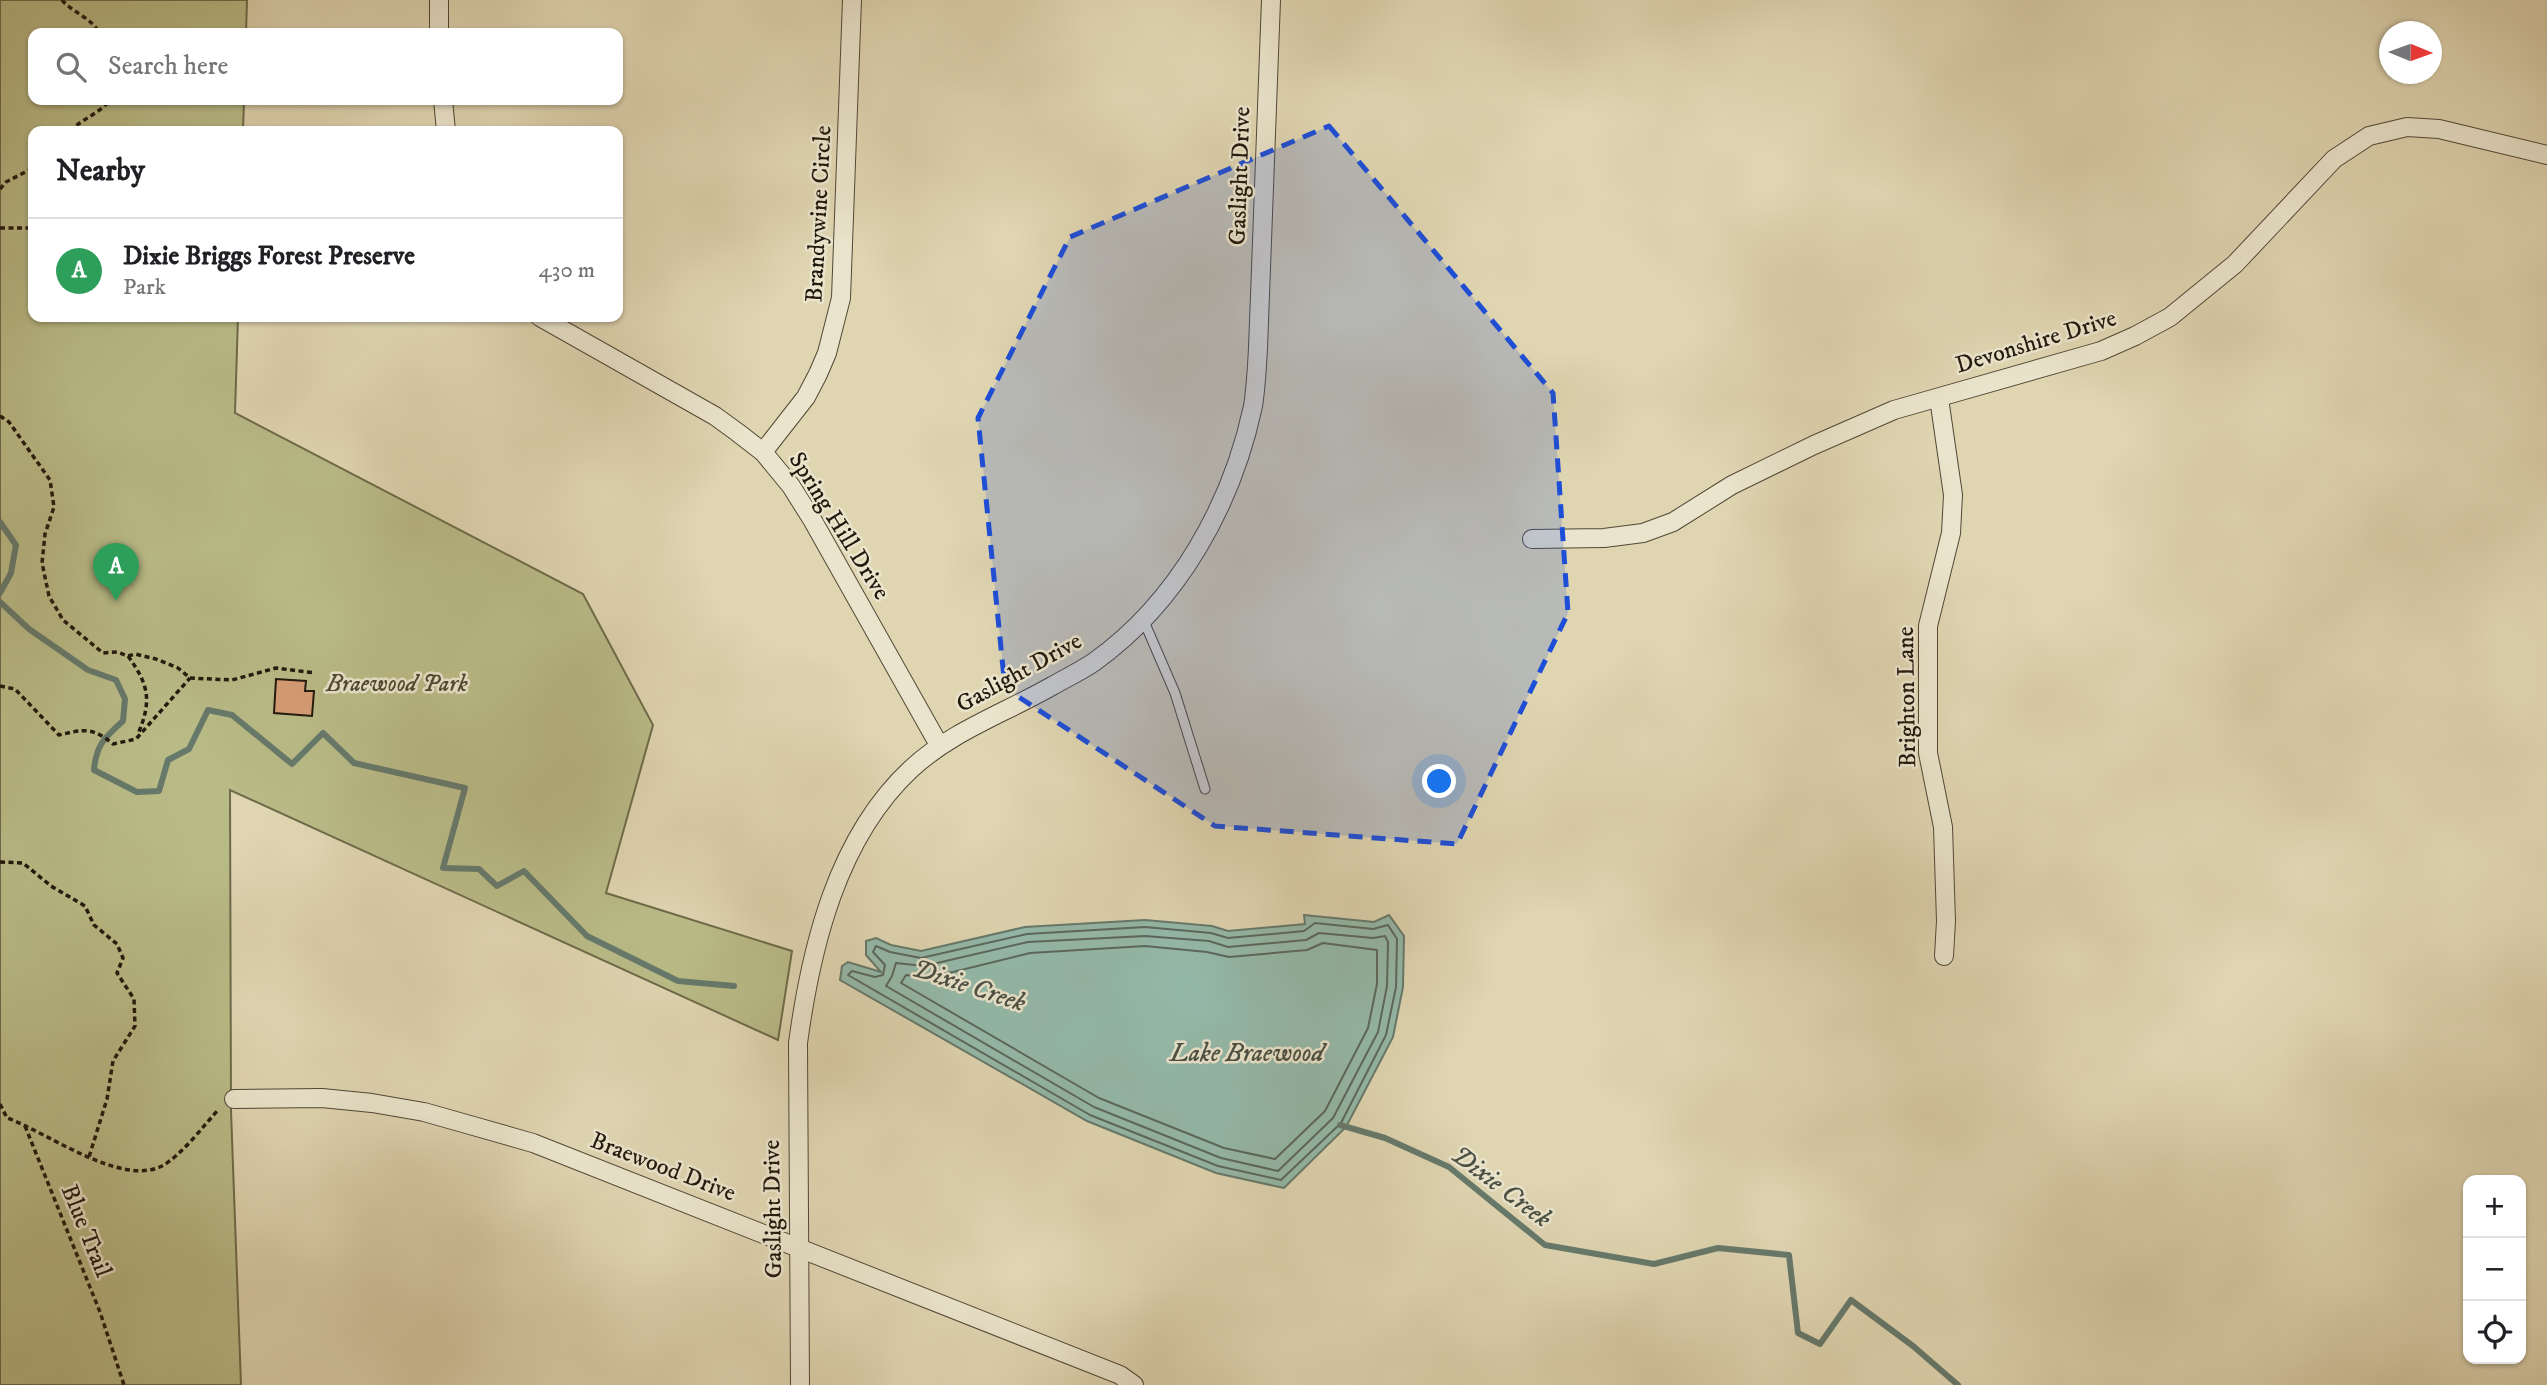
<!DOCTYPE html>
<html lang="en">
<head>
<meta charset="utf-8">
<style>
	body { margin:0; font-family:"IM FELL DW Pica",serif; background:#f6f6f6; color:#202124 }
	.controls { position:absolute; right:21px; bottom:21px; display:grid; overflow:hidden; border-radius:14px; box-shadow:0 2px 5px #0004 }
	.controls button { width:63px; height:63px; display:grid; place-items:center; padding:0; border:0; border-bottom:2px solid #e0e0e0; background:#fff; color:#202124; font:35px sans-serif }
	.compass { position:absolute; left:2379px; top:21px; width:63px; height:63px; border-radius:50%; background:#fff; box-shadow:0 2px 5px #0004; rotate:91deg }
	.you { position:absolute; left:1440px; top:782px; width:24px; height:24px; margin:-18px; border:5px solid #fff; border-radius:50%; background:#1a73e8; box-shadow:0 0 0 10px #1a73e833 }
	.badge { display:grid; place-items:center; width:46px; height:46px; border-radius:50%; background:#0f766e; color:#fff; font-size:23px; font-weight:700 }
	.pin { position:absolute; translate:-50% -58px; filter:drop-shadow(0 2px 4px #0008) }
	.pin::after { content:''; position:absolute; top:37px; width:24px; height:21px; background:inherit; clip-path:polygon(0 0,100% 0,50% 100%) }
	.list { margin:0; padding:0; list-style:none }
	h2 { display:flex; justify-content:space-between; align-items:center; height:91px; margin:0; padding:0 28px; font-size:30px }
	h2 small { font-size:23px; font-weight:400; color:#757577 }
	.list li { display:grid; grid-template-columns:46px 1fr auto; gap:21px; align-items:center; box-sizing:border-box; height:105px; padding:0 28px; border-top:2px solid #e0e0e0 }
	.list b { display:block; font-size:26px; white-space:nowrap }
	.list p { margin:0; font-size:23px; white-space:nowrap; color:#757577 }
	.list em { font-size:23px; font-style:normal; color:#757577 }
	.icon { flex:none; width:38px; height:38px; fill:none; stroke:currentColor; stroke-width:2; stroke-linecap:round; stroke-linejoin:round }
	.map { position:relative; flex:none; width:2547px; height:1385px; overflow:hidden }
	.search { position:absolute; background:#fff; box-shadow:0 2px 5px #0004; left:28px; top:28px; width:595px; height:77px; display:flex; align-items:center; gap:18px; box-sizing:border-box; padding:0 24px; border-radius:14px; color:#757577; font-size:26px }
	.panel { position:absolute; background:#fff; box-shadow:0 2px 5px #0004; left:28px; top:126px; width:595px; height:196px; border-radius:14px }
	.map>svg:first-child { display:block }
	.green { fill:#b9bb87; stroke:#6e6a4a; stroke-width:2 }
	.water { fill:#94b9a9; stroke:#66796b; stroke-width:2 }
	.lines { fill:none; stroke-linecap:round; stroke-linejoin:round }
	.shore { stroke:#5b685b; stroke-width:2 }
	.stream { stroke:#66796b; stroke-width:6 }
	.building { fill:#d59c75; stroke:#22180d; stroke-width:2 }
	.lane-casing { stroke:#514736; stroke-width:11 }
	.street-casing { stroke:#514736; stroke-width:20 }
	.path { stroke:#22180d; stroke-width:3.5; stroke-dasharray:5 3.5; stroke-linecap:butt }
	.lane { stroke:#eae4cc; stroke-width:9 }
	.street { stroke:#eae4cc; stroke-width:18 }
	.marked { fill:#1d4ed8; fill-opacity:0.2; stroke:#1d4ed8; stroke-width:5; stroke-dasharray:14 9; stroke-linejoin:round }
	.labels { text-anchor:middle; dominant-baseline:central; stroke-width:5; stroke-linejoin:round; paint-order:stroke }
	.street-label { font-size:24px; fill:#22180d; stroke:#eae4cc }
	.park-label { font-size:24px; font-style:italic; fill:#4f4932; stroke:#eae4cc }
	.water-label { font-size:26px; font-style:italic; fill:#4a5044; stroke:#eae4cc }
</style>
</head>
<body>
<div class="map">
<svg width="2547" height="1385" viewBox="0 0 2547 1385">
	<rect width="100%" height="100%" fill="#dfd5b1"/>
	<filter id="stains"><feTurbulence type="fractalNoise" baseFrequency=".00286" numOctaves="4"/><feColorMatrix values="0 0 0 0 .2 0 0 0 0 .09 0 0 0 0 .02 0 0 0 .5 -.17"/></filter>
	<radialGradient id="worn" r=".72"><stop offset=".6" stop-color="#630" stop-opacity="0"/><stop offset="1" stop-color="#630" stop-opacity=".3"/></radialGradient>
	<polygon class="green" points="0,0 247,0 246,33 33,33 33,100 244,100 243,131 33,131 33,317 238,317 235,413 583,594 653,725 606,893 792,951 778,1040 230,790 231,1111 241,1385 0,1385"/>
	<polygon class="water" points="1304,915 1374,922 1389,915 1404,936 1403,987 1393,1037 1346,1127 1284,1188 1216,1173 1087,1121 840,980 842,966 848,962 881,972 866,955 866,941 876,938 891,945 921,951 1025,927 1145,920 1212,926 1228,931 1305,924"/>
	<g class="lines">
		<g class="shore">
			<polygon points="1315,923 1373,929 1388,925 1397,939 1396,987 1386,1035 1341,1123 1281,1180 1218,1166 1090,1115 848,975 852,971 875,977 883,975 885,965 873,952 876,946 890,952 921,958 1027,934 1145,927 1211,933 1228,938 1304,931"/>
			<polygon points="1319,933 1373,938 1385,936 1388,942 1387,986 1378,1032 1333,1118 1278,1171 1221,1158 1094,1107 886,986 892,976 896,963 924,966 1028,942 1145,936 1209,941 1228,947 1306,940"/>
			<polygon points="1323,943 1377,950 1377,984 1368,1028 1325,1111 1275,1159 1224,1148 1099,1098 901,983 906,975 922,977 953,972 1030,953 1145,946 1207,952 1229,957 1307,950"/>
		</g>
		<g class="stream">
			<polyline points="0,522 16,545 11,573 0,593"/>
			<path d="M0 602 29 629 88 670 116 680 125 699 123 721C105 737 96 745 94 770L137 792 159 791 168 760 189 749 208 710 232 715 292 764 323 733 354 763 465 788 443 868 479 869 497 886 524 871 587 936 678 981 734 986"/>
			<polyline points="1340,1125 1385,1138 1449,1167 1545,1245 1654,1264 1718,1248 1789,1255 1798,1333 1820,1344 1851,1300 1913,1346 1958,1385"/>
		</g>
	</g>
	<polygon class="building" points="276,679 306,681 305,691 314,691 312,716 274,713"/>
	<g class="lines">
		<defs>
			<polyline id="lane" points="1143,619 1175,693 1205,789"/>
			<g id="street">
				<polyline points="439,0 439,33"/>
				<polyline points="443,100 446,131"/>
				<polyline points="540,317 715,416 737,432 763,452 791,486 813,521 939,745"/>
				<polyline points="1939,398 1953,495 1951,533 1928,626 1928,753 1943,827 1946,921 1944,956"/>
				<polyline points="763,452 806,397 818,374 827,353 841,298 852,0"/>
				<polyline points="1532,539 1604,538 1643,533 1673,522 1732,485 1814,445 1894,410 2101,351 2135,336 2170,317 2235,264 2334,159 2369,136 2407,127 2439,129 2547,155"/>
				<polyline points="234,1099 322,1098 372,1103 424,1112 533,1143 1120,1375 1134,1385"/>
				<path d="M800 1385 798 1043C811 947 837 838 911 769 952 731 1005 713 1052 686 1066 678 1081 671 1094 662 1178 602 1232 505 1253 406 1256 387 1257 367 1258 348L1271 0"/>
			</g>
		</defs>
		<use href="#lane" class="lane-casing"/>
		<use href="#street" class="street-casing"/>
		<g class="path">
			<path d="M62 0C73 13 92 18 99 33"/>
			<path d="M70 131C82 119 100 113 110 100"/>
			<polyline points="0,189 6,182 33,168"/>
			<polyline points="0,228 33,228"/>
			<polyline points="0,416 9,422 50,480 54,507 45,534 42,563 49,596 63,620 103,653 117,652 128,656 135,654 156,659 178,668 190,678 232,680 276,668 315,673"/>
			<path d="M128 656C149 685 152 701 138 734"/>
			<path d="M0 686 15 689 59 735C85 729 92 727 113 744L136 739 190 678"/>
			<polyline points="0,862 23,863 51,886 85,906 94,925 117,944 123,958 117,973 134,999 135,1026 113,1061 107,1099 89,1157"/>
			<path d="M0 1104 7 1118C47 1132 120 1187 162 1166 182 1155 204 1125 219 1109"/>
			<polyline points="25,1126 100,1312 124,1385"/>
		</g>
		<use href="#lane" class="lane"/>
		<use href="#street" class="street"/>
	</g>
	<path class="marked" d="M1329 126 1553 393 1568 613 1457 844 1215 826 1005 688 978 418 1070 237Z"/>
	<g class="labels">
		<g class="street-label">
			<text transform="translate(1240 176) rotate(-88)">Gaslight Drive</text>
			<text transform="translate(819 214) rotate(-87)">Brandywine Circle</text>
			<text transform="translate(2036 342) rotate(-17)">Devonshire Drive</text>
			<text transform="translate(839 526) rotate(58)">Spring Hill Drive</text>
			<text transform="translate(1019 673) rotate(-29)">Gaslight Drive</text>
			<text transform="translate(1907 697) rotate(-91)">Brighton Lane</text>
			<text transform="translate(663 1167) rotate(21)">Braewood Drive</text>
			<text transform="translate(773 1209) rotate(-91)">Gaslight Drive</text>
			<text transform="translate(86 1231) rotate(68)">Blue Trail</text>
		</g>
		<g class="park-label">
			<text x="397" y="684">Braewood Park</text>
		</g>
		<g class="water-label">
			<text transform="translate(969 986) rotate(18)">Dixie Creek</text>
			<text x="1247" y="1053">Lake Braewood</text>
			<text transform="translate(1501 1187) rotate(37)">Dixie Creek</text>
		</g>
	</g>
	<rect width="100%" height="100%" filter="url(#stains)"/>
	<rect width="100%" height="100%" fill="url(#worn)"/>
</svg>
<div class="controls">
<button>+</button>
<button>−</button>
<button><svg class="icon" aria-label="locate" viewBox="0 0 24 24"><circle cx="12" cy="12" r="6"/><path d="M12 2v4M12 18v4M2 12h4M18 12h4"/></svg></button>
</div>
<svg class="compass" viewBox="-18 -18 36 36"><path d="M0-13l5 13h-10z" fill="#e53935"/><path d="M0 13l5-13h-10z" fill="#757577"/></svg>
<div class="you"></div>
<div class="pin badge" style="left:116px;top:601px;background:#2e9e5b">A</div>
<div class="search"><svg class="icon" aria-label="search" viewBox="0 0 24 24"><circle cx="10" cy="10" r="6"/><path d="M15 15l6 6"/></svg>Search here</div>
<section class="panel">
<h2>Nearby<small></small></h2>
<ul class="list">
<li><span class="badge" style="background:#2e9e5b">A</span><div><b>Dixie Briggs Forest Preserve</b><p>Park</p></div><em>430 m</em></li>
</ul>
</section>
</div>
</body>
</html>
